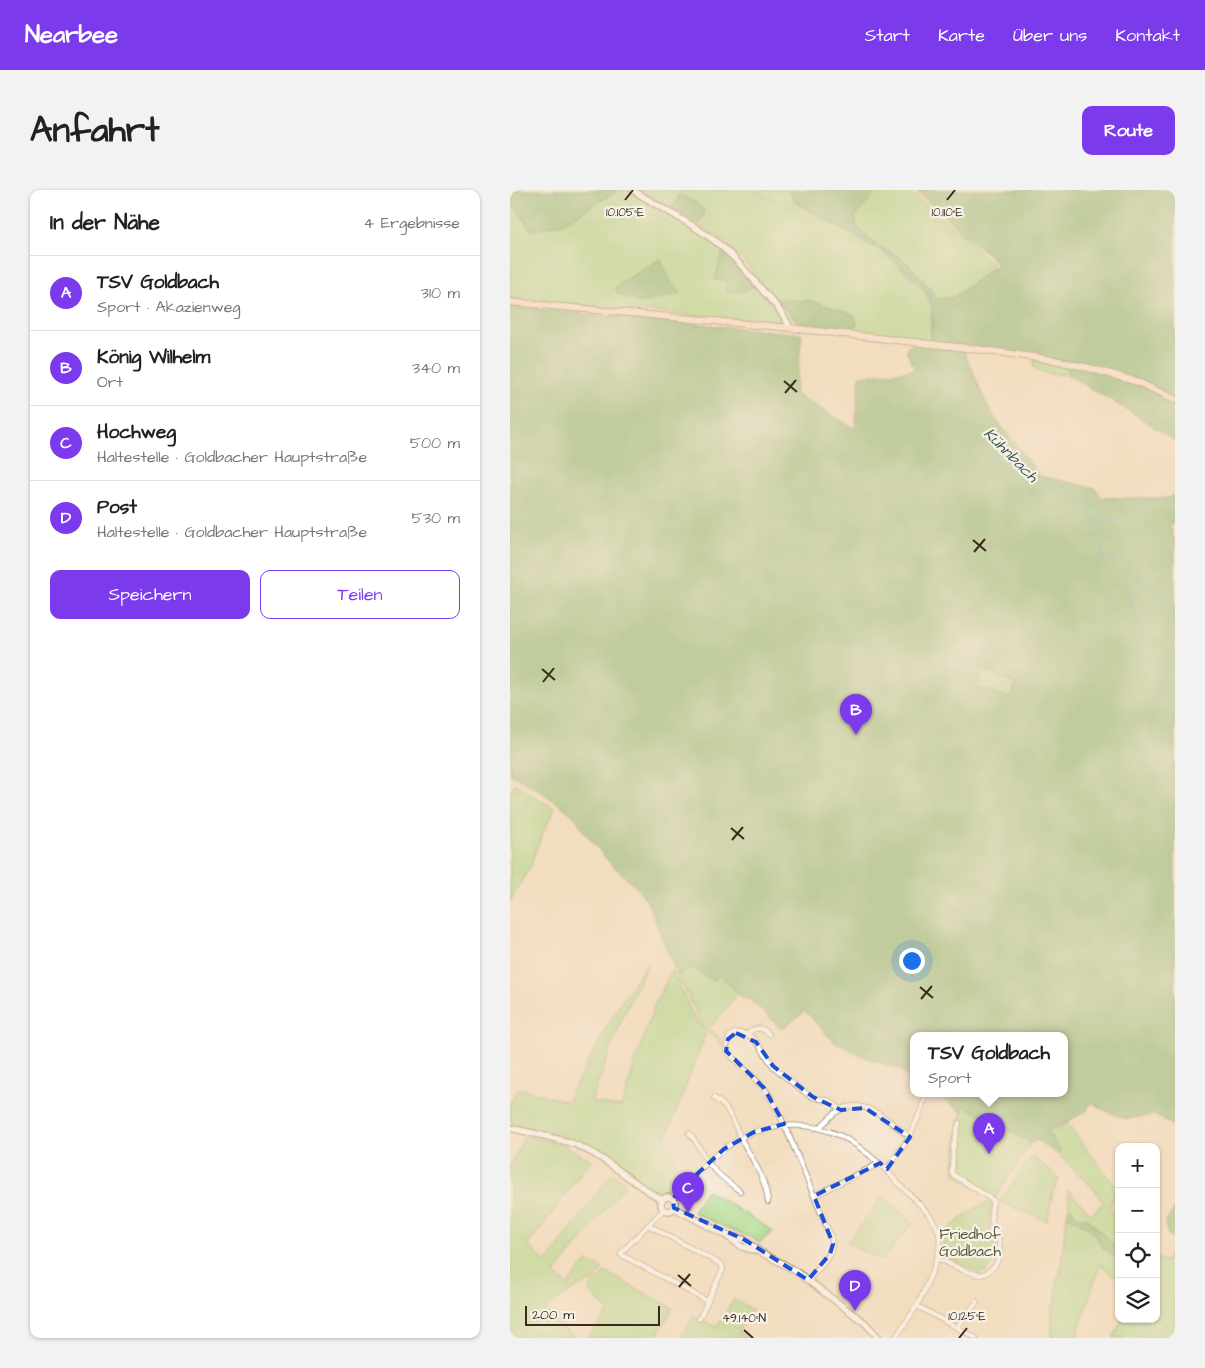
<!DOCTYPE html>
<html lang="de">
<head>
<meta charset="utf-8">
<style>
	body { margin:0; font-family:"Architects Daughter",sans-serif; background:#f2f2f2; color:#222 }
	.controls { position:absolute; right:15px; bottom:15px; display:grid; overflow:hidden; border-radius:10px; box-shadow:0 1px 4px #0004 }
	.controls button { width:45px; height:45px; display:grid; place-items:center; padding:0; border:0; border-bottom:1px solid #e0e0e0; background:#fff; color:#222; font:25px sans-serif }
	.scale { position:absolute; left:15px; bottom:12px; width:135px; box-sizing:border-box; padding-left:5px; border:2px solid #3b2a1e; border-top:0; font-size:14px; line-height:18px; white-space:nowrap; color:#3b2a1e; -webkit-text-stroke:4px #f7f3e8; paint-order:stroke }
	.you { position:absolute; left:401px; top:770px; width:18px; height:18px; margin:-12px; border:4px solid #fff; border-radius:50%; background:#1a73e8; box-shadow:0 0 0 8px #1a73e833 }
	.badge { display:grid; place-items:center; width:32px; height:32px; border-radius:50%; background:#7c3aed; color:#fff; font-size:16px; font-weight:700 }
	.pin { position:absolute; translate:-50% -41px; filter:drop-shadow(0 1px 2px #0008) }
	.pin::after { content:''; position:absolute; top:26px; width:18px; height:15px; background:inherit; clip-path:polygon(0 0,100% 0,50% 100%) }
	.popup { position:absolute; left:400px; top:842px; width:158px; height:65px; box-sizing:border-box; display:grid; place-content:center; border-radius:10px; background:#fff; filter:drop-shadow(0 1px 4px #0005); font-size:16px; white-space:nowrap; color:#767676 }
	.popup b { font-size:19px; color:#222 }
	.popup::after { content:''; position:absolute; left:50%; top:100%; margin-left:-10px; border:10px solid transparent; border-top-color:#fff }
	.list { margin:0; padding:0; list-style:none }
	h2 { display:flex; justify-content:space-between; align-items:center; height:65px; margin:0; padding:0 20px; font-size:21px }
	h2 small { font-size:16px; font-weight:400; color:#767676 }
	.list li { display:grid; grid-template-columns:32px 1fr auto; gap:15px; align-items:center; box-sizing:border-box; height:75px; padding:0 20px; border-top:1px solid #e0e0e0 }
	.list b { display:block; font-size:19px; white-space:nowrap }
	.list p { margin:0; font-size:16px; white-space:nowrap; color:#767676 }
	.list em { font-size:16px; font-style:normal; color:#767676 }
	.actions { display:flex; gap:10px; padding:15px 20px }
	.actions a { flex:1; padding:11px 0; border:1px solid #7c3aed; border-radius:10px; text-align:center; font-size:18px; color:#7c3aed }
	.actions .main { background:#7c3aed; color:#fff }
	.icon { flex:none; width:28px; height:28px; fill:none; stroke:currentColor; stroke-width:2; stroke-linecap:round; stroke-linejoin:round }
	.map { position:relative; flex:none; width:665px; height:1148px; overflow:hidden; border-radius:10px }
	header { display:flex; align-items:center; gap:30px; box-sizing:border-box; height:70px; padding:0 25px; background:#7c3aed; color:#fff }
	header strong { font-size:24px }
	nav { display:flex; gap:28px; margin-inline-start:auto; font-size:18px }
	.intro { display:flex; align-items:center; justify-content:space-between; box-sizing:border-box; height:120px; padding:0 30px }
	h1 { margin:0; font-size:35px }
	.button { padding:12px 22px; border-radius:10px; background:#7c3aed; color:#fff; font-size:18px; font-weight:700 }
	main { display:flex; gap:30px; padding:0 30px }
	aside { flex:1; background:#fff; border-radius:10px; box-shadow:0 1px 4px #0004 }
	.map>svg:first-child { display:block }
	.green { fill:#a8d988; stroke:#728253; fill-rule:evenodd }
	.forest { fill:#86b974; stroke:#607249; fill-rule:evenodd }
	.lines { fill:none; stroke-linecap:round; stroke-linejoin:round }
	.stream { stroke:#44aec4; stroke-width:1 }
	.minor-casing { stroke:#97846e; stroke-width:6 }
	.tertiary-casing { stroke:#97846e; stroke-width:8 }
	.secondary-casing { stroke:#97846e; stroke-width:8 }
	.minor { stroke:#fff; stroke-width:4.5 }
	.tertiary { stroke:#fff; stroke-width:5.5 }
	.secondary { stroke:#fde4d1; stroke-width:6 }
	.marked { fill:none; stroke:#1d4ed8; stroke-width:4; stroke-dasharray:10 6; stroke-linejoin:round }
	.ticks { fill:none; stroke:#3b2a1e; stroke-width:2 }
	.labels { text-anchor:middle; dominant-baseline:central; stroke-width:4.5; stroke-linejoin:round; paint-order:stroke }
	.park-label { font-size:15px; fill:#565638; stroke:#f7f3e8 }
	.water-label { font-size:16px; font-style:italic; fill:#3e5858; stroke:#f7f3e8 }
	.ticks-label { font-size:12px; text-anchor:middle; fill:#3b2a1e; stroke:#f7f3e8; stroke-width:4.5; stroke-linejoin:round; paint-order:stroke }
</style>
</head>
<body>
<header>
<strong>Nearbee</strong>
<nav><a>Start</a><a>Karte</a><a>Über uns</a><a>Kontakt</a></nav>
</header>
<div class="intro"><h1>Anfahrt</h1><a class="button">Route</a></div>
<main>
<aside>
<h2>In der Nähe<small>4 Ergebnisse</small></h2>
<ul class="list">
<li><span class="badge">A</span><div><b>TSV Goldbach</b><p>Sport · Akazienweg</p></div><em>310 m</em></li>
<li><span class="badge">B</span><div><b>König Wilhelm</b><p>Ort</p></div><em>340 m</em></li>
<li><span class="badge">C</span><div><b>Hochweg</b><p>Haltestelle · Goldbacher Hauptstraße</p></div><em>500 m</em></li>
<li><span class="badge">D</span><div><b>Post</b><p>Haltestelle · Goldbacher Hauptstraße</p></div><em>530 m</em></li>
</ul>
<div class="actions"><a class="main">Speichern</a><a>Teilen</a></div>
</aside>
<div class="map">
<svg width="665" height="1148" viewBox="0 0 665 1148">
	<rect width="100%" height="100%" fill="#f7f3e8"/>
	<filter id="ink" filterUnits="userSpaceOnUse"><feTurbulence type="fractalNoise" baseFrequency=".02" numOctaves="2"/><feDisplacementMap in="SourceGraphic" scale="10" xChannelSelector="R" yChannelSelector="G"/><feConvolveMatrix kernelMatrix="1 2 1 2 8 2 1 2 1" color-interpolation-filters="sRGB"/></filter>
	<filter id="wash" filterUnits="userSpaceOnUse"><feTurbulence type="fractalNoise" baseFrequency=".0096" numOctaves="4" result="noise"/><feDisplacementMap in="SourceGraphic" scale="20" xChannelSelector="R" yChannelSelector="G"/><feGaussianBlur stdDeviation="1.12" result="paint"/><feColorMatrix in="noise" values="0 0 0 0 0 0 0 0 0 0 0 0 0 0 0 0 0 1.4 0 .05"/><feComposite in="paint" operator="in"/></filter>
	<g filter="url(#wash)">
		<rect width="100%" height="100%" fill="#f3ddbf"/>
		<g class="green">
			<path d="M108 0H117L193 45 213 61 215 91 232 101 245 95 270 126 269 130 264 132 227 128 219 129 0 108V17L5 15 21 40 53 33ZM150 69 162 94 170 103 105 97Z"/>
			<path d="M130 0H279L285 12 364 57 367 54 347 37 345 28 367 0H398L404 6 458 49 484 77 443 108 427 109C413 90 394 63 369 58L415 100 422 117 421 150 343 140 347 133 303 111 265 110C242 80 222 53 188 35L194 24 193 19 170 5 161 19Z"/>
			<path d="M526 166 558 171V185C546 184 532 186 523 176Z"/>
			<polygon points="470,478 506,494 500,508 467,497 470,488 467,486"/>
			<polygon points="5,594 45,619 39,630 26,659 20,677 0,712 0,602"/>
			<path d="M138 773 113 826 81 912 111 917 144 816 162 780 183 826 196 843 155 950 176 988C166 997 159 1009 144 1003 117 984 88 957 57 948 38 942 19 939 0 934V913L8 899H14L57 912C82 864 106 816 138 773Z"/>
			<polygon points="182,777 203,791 210,785 228,803 200,838 214,854 213,857 194,838 167,784"/>
			<path d="M454 916 483 930 521 953 484 1009 445 984C444 960 449 938 454 916Z"/>
			<polygon points="557,933 609,1001 599,1017 609,1030 609,1060 577,1028 568,1027 559,1017 558,1000 581,1024 593,1013 585,1000 549,965 551,962 539,944"/>
			<polygon points="15,946 51,954 81,970 18,1055 36,1073 102,984 116,993 45,1083 57,1096 77,1071 93,1079 81,1094 79,1091 74,1095 73,1094 35,1118 54,1139 66,1148 0,1148 0,976"/>
			<polygon points="523,966 549,989 543,1002 537,1031 490,1012 520,968"/>
			<polygon points="196,1000 263,1041 249,1053 242,1048 217,1038 183,1022"/>
			<polygon points="373,1006 403,1033 372,1070 337,1053"/>
			<path d="M483 1010C474 1033 483 1043 488 1065L477 1081 469 1083 443 1070 435 1069 430 1066 433 1053 431 1045 461 1021Z"/>
			<polygon points="557,1025 576,1036 587,1047 591,1056 609,1070 609,1090 590,1074 566,1148 542,1148 542,1116 546,1115 547,1088 550,1085"/>
			<polygon points="662,1058 665,1060 665,1147 603,1148 613,1129 646,1129 646,1091 649,1087 646,1085 646,1067 656,1072"/>
			<polygon points="95,1082 163,1118 145,1148 77,1148 99,1122 79,1100"/>
			<polygon points="224,1109 243,1120 228,1141 237,1148 171,1148 184,1126 206,1137"/>
		</g>
		<g class="forest">
			<polygon points="0,0 108,0 53,33 21,40 5,15 0,17"/>
			<polygon points="279,0 367,0 345,28 347,37 367,55 364,57 285,12"/>
			<path d="M405 0H665V251L637 232 558 185 557 171 455 157 454 163 462 179 475 211 484 227 530 286 585 298 592 308H657L665 305V328L660 336 665 352V936L644 925 616 929 596 921 581 912 577 921 537 942 551 962 549 965 527 950 521 953 483 930 454 916 452 922 424 903H554V845H404V889L395 885 391 880 357 868 324 852 295 821 272 839 239 809 231 807 210 785 203 791 182 777 167 784 137 711 129 700 99 672 75 643 67 630 57 620 26 598 0 584V116L128 129 176 133 292 144 285 204 345 239 350 186 405 180 396 160C401 151 411 155 420 155L421 150C421 140 423 129 422 119 420 96 385 72 368 58 394 64 412 89 427 109L443 108 487 75 481 67ZM470 478 506 494 501 508 467 498 470 488 467 486Z"/>
			<polygon points="170,5 186,13 193,19 194,24 188,35 161,19"/>
			<polygon points="213,61 245,95 232,101 218,102 215,91 205,90"/>
			<polygon points="150,69 162,94 171,103 130,113 108,104 105,97"/>
			<polygon points="265,110 303,111 344,125 347,133 343,140 298,135 286,131"/>
			<polygon points="559,1017 568,1027 576,1028 609,1060 609,1070 591,1056 587,1047 576,1036 557,1025"/>
			<polygon points="665,1018 665,1050 658,1045 655,1033"/>
		</g>
		<g class="lines">
			<g class="stream">
				<path d="M239 0 260 9 267 11 273 17H278L289 10C298 18 306 18 316 24 335 34 353 48 370 61 388 75 414 87 421 110 423 117 420 133 420 141"/>
				<polyline points="423,170 423,179 428,184 435,187 443,197 446,202 437,208 447,227 479,258 487,271 504,282 509,287 516,300 524,304 531,305 542,297 549,298 555,297 584,316 583,319 576,321 574,323 578,326 587,328 601,331 609,330 626,314 661,310 665,308"/>
				<path d="M587 328V334C596 340 593 344 597 353L590 366 592 369 596 371 603 366 605 373 612 371 617 373V384L632 390 637 397 646 400 665 429"/>
				<polyline points="617,384 618,400 622,414 648,492 639,558"/>
				<polyline points="656,414 665,412"/>
				<polyline points="0,639 20,606"/>
			</g>
		</g>
	</g>
	<g filter="url(#ink)">
		<g class="lines">
			<defs>
				<g id="minor">
					<path d="M237 845C244 836 252 837 259 844"/>
					<path d="M204 908C208 911 213 914 216 918 222 927 226 937 230 947 241 967 256 988 258 1012"/>
					<path d="M310 937C316 932 323 923 331 919 356 907 381 933 400 947"/>
					<path d="M179 943C188 952 191 964 199 974 208 985 219 993 230 1001"/>
					<path d="M377 979C397 953 406 938 415 907"/>
					<polyline points="304,1006 370,973"/>
					<path d="M163 1009C179 988 207 961 230 948 238 943 246 941 255 939 315 925 352 953 390 995 404 1009 428 1028 430 1049 430 1060 426 1072 422 1082 417 1093 413 1106 406 1117 400 1127 392 1138 385 1148"/>
					<polyline points="153,1020 110,1064 197,1111"/>
					<polyline points="138,1035 212,1075 213,1079 189,1129"/>
					<polyline points="427,1068 455,1081 470,1085 475,1084 485,1076 490,1066 489,1050 483,1036 481,1023 483,1010 442,984 443,957 449,933"/>
					<path d="M298 1090C309 1078 326 1064 321 1047L275 936 259 905 254 898 216 861C218 854 217 844 226 843 246 839 255 868 265 878 276 887 290 901 303 907 308 909 313 909 318 910 323 912 327 916 331 920"/>
					<polyline points="407,1116 466,1148"/>
					<polyline points="447,1137 467,1112"/>
				</g>
				<g id="tertiary">
					<path d="M123 0C149 18 179 31 205 51 223 65 238 83 253 101 263 112 274 124 280 138"/>
					<path d="M0 938C21 943 43 947 64 954 96 967 122 993 152 1010"/>
					<circle cx="158" cy="1014" r="7"/>
					<polyline points="164,1018 215,1045 232,1057 248,1061"/>
					<polyline points="215,1045 235,1050 250,1062 277,1076 288,1083 355,1133 369,1148"/>
				</g>
				<polyline id="secondary" points="0,112 280,138 465,159 544,170 579,178 625,191 665,209"/>
			</defs>
			<use href="#minor" class="minor-casing"/>
			<use href="#tertiary" class="tertiary-casing"/>
			<use href="#secondary" class="secondary-casing"/>
			<use href="#minor" class="minor"/>
			<use href="#tertiary" class="tertiary"/>
			<use href="#secondary" class="secondary"/>
		</g>
	</g>
	<path d="M0 0H665V1148H0ZM226 843 246 852 263 876 303 907 331 920 355 918 400 947 377 979 370 973 304 1006 323 1054 320 1064 298 1090 235 1050 164 1018 163 1009 171 999 214 959 244 942 274 934 254 898 216 861 218 849Z" fill="#f3ddbf" fill-opacity=".55" fill-rule="evenodd"/>
	<path class="marked" d="M226 843 246 852 263 876 303 907 331 920 355 918 400 947 377 979 370 973 304 1006 323 1054 320 1064 298 1090 235 1050 164 1018 163 1009 171 999 214 959 244 942 274 934 254 898 216 861 218 849Z"/>
	<path class="ticks" d="M115 10 123 0M437 10 445 0M274 191 287 202M275 203 286 190M463 350 476 361M464 362 475 349M32 479 45 490M33 492 44 478M221 638 234 649M222 650 233 637M410 797 423 808M411 809 422 796M168 1085 181 1096M169 1097 180 1084M234 1140 243 1148M449 1148 457 1138"/>
	<g class="labels">
		<g class="park-label">
			<text x="460" y="1044">Friedhof<tspan x="460" dy="17">Goldbach</tspan></text>
		</g>
		<g class="water-label">
			<text transform="translate(501 265) rotate(45)">Kühnbach</text>
		</g>
	</g>
	<g class="ticks-label">
		<text x="115" y="26">10.105°E</text>
		<text x="437" y="26">10.110°E</text>
		<text x="457" y="1130">10.125°E</text>
		<text x="234" y="1132">49.140°N</text>
	</g>
</svg>
<div class="controls">
<button>+</button>
<button>−</button>
<button><svg class="icon" aria-label="locate" viewBox="0 0 24 24"><circle cx="12" cy="12" r="6"/><path d="M12 2v4M12 18v4M2 12h4M18 12h4"/></svg></button>
<button><svg class="icon" aria-label="layers" viewBox="0 0 24 24"><path d="M12 4l9 5-9 5-9-5zM3 14l9 5 9-5"/></svg></button>
</div>
<div class="scale">200 m</div>
<div class="you"></div>
<div class="pin badge" style="left:479px;top:964px">A</div>
<div class="popup"><b>TSV Goldbach</b>Sport</div>
<div class="pin badge" style="left:346px;top:545px">B</div>
<div class="pin badge" style="left:178px;top:1023px">C</div>
<div class="pin badge" style="left:345px;top:1121px">D</div>
</div>
</main>
</body>
</html>
